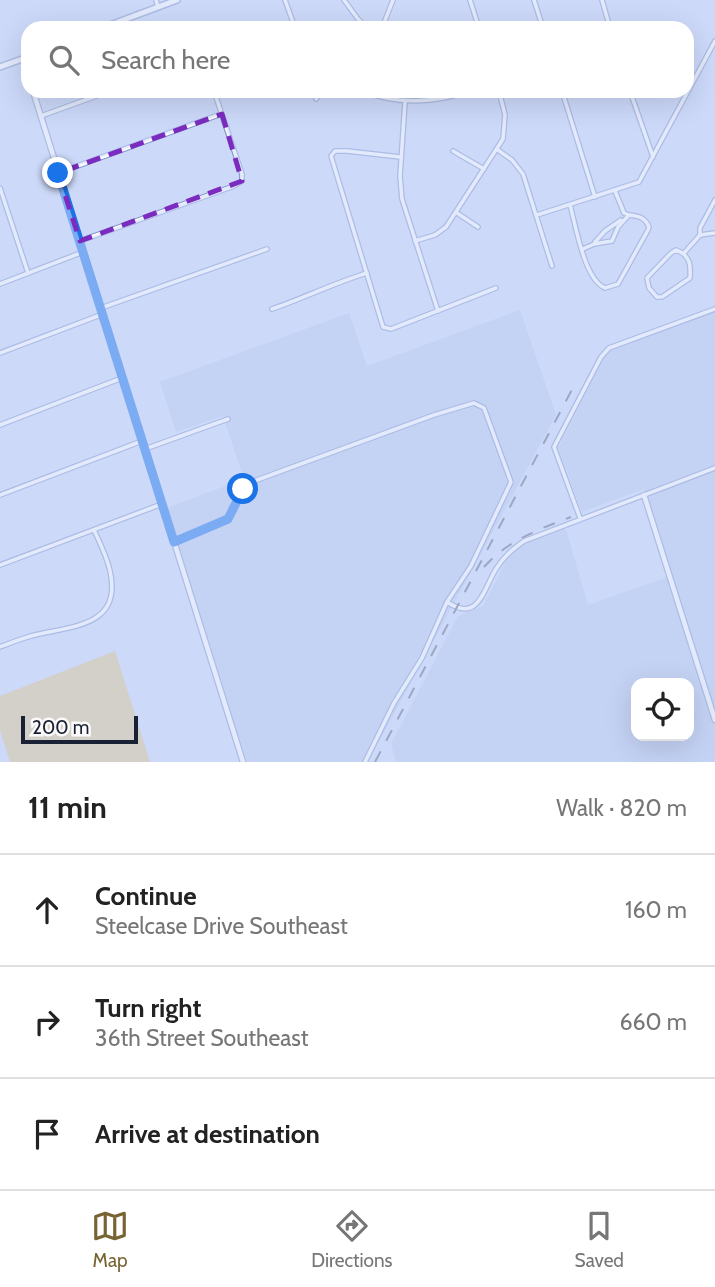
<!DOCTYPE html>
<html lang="en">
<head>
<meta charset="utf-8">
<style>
	body { margin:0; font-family:Cabin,sans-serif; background:#f6f6f6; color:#222 }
	.controls { position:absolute; right:21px; bottom:21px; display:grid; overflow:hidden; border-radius:14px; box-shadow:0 7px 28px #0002 }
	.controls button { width:63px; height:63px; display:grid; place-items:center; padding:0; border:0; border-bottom:2px solid #e0e0e0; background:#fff; color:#222; font:35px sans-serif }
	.scale { position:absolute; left:21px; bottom:18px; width:117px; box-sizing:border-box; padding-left:7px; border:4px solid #1a2135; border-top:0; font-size:19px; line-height:24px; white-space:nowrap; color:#1a2135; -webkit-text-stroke:5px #fafafa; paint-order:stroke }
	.stop { position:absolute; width:21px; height:21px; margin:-16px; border:5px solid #1a73e8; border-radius:50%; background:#fff }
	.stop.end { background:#1a73e8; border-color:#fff; box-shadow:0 2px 7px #0008 }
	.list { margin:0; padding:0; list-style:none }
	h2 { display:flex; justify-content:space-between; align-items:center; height:91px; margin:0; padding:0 28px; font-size:30px }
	h2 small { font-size:23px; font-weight:400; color:#767676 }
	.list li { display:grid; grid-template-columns:46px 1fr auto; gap:21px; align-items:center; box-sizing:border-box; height:112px; padding:0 28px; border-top:2px solid #e0e0e0 }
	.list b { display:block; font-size:26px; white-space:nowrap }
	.list p { margin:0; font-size:23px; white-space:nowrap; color:#767676 }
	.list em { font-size:23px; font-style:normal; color:#767676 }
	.icon { flex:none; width:38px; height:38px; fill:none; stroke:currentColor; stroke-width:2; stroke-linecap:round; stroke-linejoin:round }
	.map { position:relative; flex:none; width:715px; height:762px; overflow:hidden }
	.search { position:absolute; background:#fff; box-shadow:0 7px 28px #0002; left:21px; right:21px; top:21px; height:77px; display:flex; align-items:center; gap:18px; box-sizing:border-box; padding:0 24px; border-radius:21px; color:#767676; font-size:26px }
	.sheet { height:427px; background:#fff }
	nav { display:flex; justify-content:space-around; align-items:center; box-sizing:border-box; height:98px; border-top:2px solid #e0e0e0; background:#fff; font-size:19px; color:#767676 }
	nav a { display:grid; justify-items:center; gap:4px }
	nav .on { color:#786433 }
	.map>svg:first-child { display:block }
	.built { fill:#bbcaed; fill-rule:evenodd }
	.green { fill:#dbc48e }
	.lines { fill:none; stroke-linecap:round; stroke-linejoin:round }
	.minor-casing { stroke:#869acc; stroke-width:6 }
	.tertiary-casing { stroke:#869acc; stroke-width:7 }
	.secondary-casing { stroke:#869acc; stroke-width:8 }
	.minor { stroke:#fff; stroke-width:3.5 }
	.tertiary { stroke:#fff; stroke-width:4.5 }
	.secondary { stroke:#fff; stroke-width:5 }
	.rail { stroke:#616b84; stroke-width:2; stroke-dasharray:12 12; stroke-linecap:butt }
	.route { stroke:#1a73e8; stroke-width:9 }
	.marked { fill:none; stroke:#7b2cbf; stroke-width:5; stroke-dasharray:14 9; stroke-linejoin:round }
</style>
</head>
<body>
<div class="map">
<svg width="715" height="762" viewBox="0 0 715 762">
	<rect width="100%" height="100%" fill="#ccd9f9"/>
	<g class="built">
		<polygon points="520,310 556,415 368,762 247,762 174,542 167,508 244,479 223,416 176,432 160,382 349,313 367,366"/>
		<path d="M715 311V762H396L391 744 458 616 483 606 508 557 520 547 539 535 565 526 588 605 673 575 644 489 582 512 558 448 606 354 616 348ZM636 683H689V736H636Z"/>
	</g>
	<polygon class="green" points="115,651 150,762 10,762 0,730 0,696"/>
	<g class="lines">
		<defs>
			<g id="minor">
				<polyline points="156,0 158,7"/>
				<polyline points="285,0 295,28"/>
				<polyline points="344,0 358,19 367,28"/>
				<polyline points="470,0 479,28"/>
				<polyline points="534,0 543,28"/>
				<polyline points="602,0 610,28"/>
				<polyline points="382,28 393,0"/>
				<polyline points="592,28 609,23"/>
				<path d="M363 91C399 106 435 102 472 91"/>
				<polyline points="562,91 595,197"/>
				<polyline points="630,91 653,157"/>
				<polyline points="316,99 321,91"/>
				<polyline points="405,102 400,176 402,199 438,311"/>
				<polyline points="41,116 110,91"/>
				<polyline points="498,150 512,160 523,174 552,266"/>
				<polyline points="453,151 484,169"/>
				<polyline points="400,157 347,151 335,151 331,156 383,327 391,329 496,288"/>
				<polyline points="58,173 221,114"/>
				<polyline points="0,188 28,273"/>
				<polyline points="615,191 624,213 629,215"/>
				<path d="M570 205C576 226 584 279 605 288L618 284 648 230 649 227C645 217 638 216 629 215"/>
				<polyline points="457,213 478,227"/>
				<polyline points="537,215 639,182 715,41"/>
				<polyline points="700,235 700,228 715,200"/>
				<polyline points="700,235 715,233"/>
				<polyline points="80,241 234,186 242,181 242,174 214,91"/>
				<polyline points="415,241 435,235 446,227 503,139 505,115 499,91"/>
				<polyline points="595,242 605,231 621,220"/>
				<polyline points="583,249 594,244 612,241 618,227 629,215"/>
				<path d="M676 250C690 255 691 265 690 278L662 297H657L649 288 647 278 671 253Z"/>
				<polyline points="684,253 700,235"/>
				<polyline points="0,284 83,252"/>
				<polyline points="101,308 267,249"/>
				<path d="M272 309C304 298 334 283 367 273"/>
				<polyline points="0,353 103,314"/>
				<polyline points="0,425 122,378"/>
				<polyline points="145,449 228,419"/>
				<polyline points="0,495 142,441"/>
				<polyline points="580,518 554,447 601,357 609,348 715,309"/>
				<polyline points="174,542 228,519 243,489 257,480 434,415 474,403 484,408 511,482 471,566 447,602 422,658 394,703 365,762"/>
				<polyline points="0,565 162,504"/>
				<path d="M447 602C479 623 483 590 496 569 504 556 513 549 524 541L715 468"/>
				<path d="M0 647C10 643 21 639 31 636 69 626 123 628 110 571 107 557 100 543 94 530"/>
			</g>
			<g id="tertiary">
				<polyline points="23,58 28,74"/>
				<polyline points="33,91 243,762"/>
				<polyline points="644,495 715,720"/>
			</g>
			<g id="secondary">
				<polyline points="102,28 177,0"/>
				<polyline points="0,67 28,57"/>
			</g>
		</defs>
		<use href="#minor" class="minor-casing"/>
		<use href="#tertiary" class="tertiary-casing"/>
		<use href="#secondary" class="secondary-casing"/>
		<use href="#minor" class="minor"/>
		<use href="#tertiary" class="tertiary"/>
		<use href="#secondary" class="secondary"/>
		<g class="rail">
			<path d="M484 567C507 541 539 529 571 517"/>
			<polyline points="375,762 576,382"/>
		</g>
	</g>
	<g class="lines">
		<polyline class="route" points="58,173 174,542 228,519 243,489"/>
	</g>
	<path d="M0 0H715V762H0ZM222 114 242 181 80 241 58 173Z" fill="#ccd9f9" fill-opacity=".55" fill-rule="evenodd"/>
	<path class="marked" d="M222 114 242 181 80 241 58 173Z"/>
</svg>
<div class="controls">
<button><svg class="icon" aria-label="locate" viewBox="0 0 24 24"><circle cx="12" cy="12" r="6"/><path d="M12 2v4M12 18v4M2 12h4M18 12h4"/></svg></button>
</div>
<div class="scale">200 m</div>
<div class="stop" style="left:243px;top:489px"></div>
<div class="stop end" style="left:58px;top:173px"></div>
<div class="search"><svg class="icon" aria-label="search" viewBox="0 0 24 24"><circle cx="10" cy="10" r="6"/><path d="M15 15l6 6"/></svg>Search here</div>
</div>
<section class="sheet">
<h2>11 min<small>Walk · 820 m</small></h2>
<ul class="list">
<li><svg class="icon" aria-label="ahead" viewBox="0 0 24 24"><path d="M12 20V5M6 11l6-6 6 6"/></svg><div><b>Continue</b><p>Steelcase Drive Southeast</p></div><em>160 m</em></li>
<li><svg class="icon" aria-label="right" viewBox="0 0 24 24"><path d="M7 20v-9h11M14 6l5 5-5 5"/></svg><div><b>Turn right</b><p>36th Street Southeast</p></div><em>660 m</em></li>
<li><svg class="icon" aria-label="arrive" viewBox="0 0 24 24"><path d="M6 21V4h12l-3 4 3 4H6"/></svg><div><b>Arrive at destination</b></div></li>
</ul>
</section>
<nav>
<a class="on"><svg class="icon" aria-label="map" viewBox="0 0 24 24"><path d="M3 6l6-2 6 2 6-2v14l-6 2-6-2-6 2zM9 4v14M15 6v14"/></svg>Map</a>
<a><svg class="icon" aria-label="directions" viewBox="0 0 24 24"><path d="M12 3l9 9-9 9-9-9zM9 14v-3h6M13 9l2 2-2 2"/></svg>Directions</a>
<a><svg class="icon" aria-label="saved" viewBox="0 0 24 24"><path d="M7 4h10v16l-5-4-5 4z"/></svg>Saved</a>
</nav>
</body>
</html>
